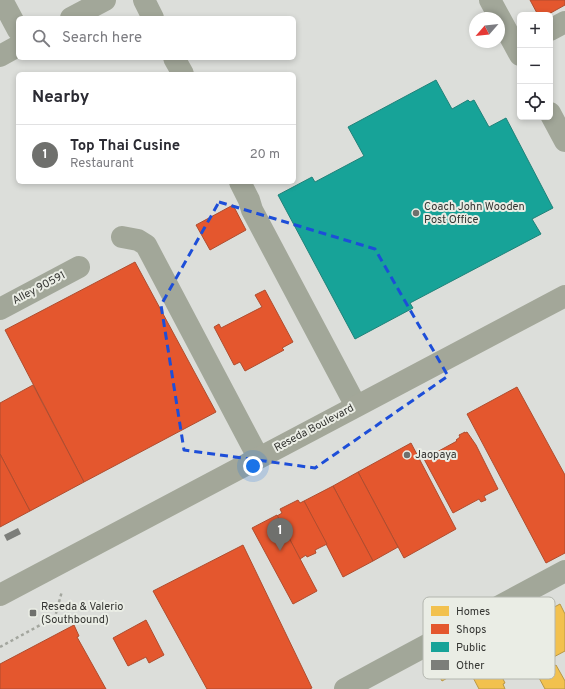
<!DOCTYPE html>
<html lang="en">
<head>
<meta charset="utf-8">
<style>
	body { margin:0; font-family:Overpass,sans-serif; background:#f2f2f3; color:#2b2b33 }
	.controls { position:absolute; right:12px; top:12px; display:grid; overflow:hidden; border-radius:6px; box-shadow:0 2px 6px #0003 }
	.controls button { width:36px; height:36px; display:grid; place-items:center; padding:0; border:0; border-bottom:1px solid #e1e1e2; background:#fff; color:#2b2b33; font:20px sans-serif }
	.compass { position:absolute; left:469px; top:12px; width:36px; height:36px; border-radius:50%; background:#fff; box-shadow:0 2px 6px #0003; rotate:242deg }
	.you { position:absolute; left:253px; top:466px; width:14px; height:14px; margin:-10px; border:3px solid #fff; border-radius:50%; background:#1a73e8; box-shadow:0 0 0 6px #1a73e833 }
	.badge { display:grid; place-items:center; width:26px; height:26px; border-radius:50%; background:#6f706d; color:#fff; font-size:13px; font-weight:700 }
	.pin { position:absolute; translate:-50% -33px; filter:drop-shadow(0 1px 2px #0008) }
	.pin::after { content:''; position:absolute; top:21px; width:14px; height:12px; background:inherit; clip-path:polygon(0 0,100% 0,50% 100%) }
	.list { margin:0; padding:0; list-style:none }
	h2 { display:flex; justify-content:space-between; align-items:center; height:52px; margin:0; padding:0 16px; font-size:17px }
	h2 small { font-size:13px; font-weight:400; color:#7c7c81 }
	.list li { display:grid; grid-template-columns:26px 1fr auto; gap:12px; align-items:center; box-sizing:border-box; height:60px; padding:0 16px; border-top:1px solid #e1e1e2 }
	.list b { display:block; font-size:15px; white-space:nowrap }
	.list p { margin:0; font-size:13px; white-space:nowrap; color:#7c7c81 }
	.list em { font-size:13px; font-style:normal; color:#7c7c81 }
	.icon { flex:none; width:22px; height:22px; fill:none; stroke:currentColor; stroke-width:2; stroke-linecap:round; stroke-linejoin:round }
	.map { position:relative; flex:none; width:565px; height:689px; overflow:hidden }
	.search { position:absolute; background:#fff; box-shadow:0 2px 6px #0003; left:16px; top:16px; width:280px; height:44px; display:flex; align-items:center; gap:10px; box-sizing:border-box; padding:0 14px; border-radius:6px; color:#7c7c81; font-size:15px }
	.panel { position:absolute; background:#fff; box-shadow:0 2px 6px #0003; left:16px; top:72px; width:280px; height:112px; border-radius:6px }
	.map>svg:first-child { display:block }
	.homes { fill:#f2c14e; stroke:#b99746 }
	.shops { fill:#e4572e; stroke:#af4d2f }
	.public { fill:#17a398; stroke:#208279 }
	.building { fill:#7c7e7a }
	.lines { fill:none; stroke-linecap:round; stroke-linejoin:round }
	.path { stroke:#a3a69e; stroke-width:2.5; stroke-dasharray:3 3; stroke-linecap:butt }
	.minor { stroke:#a2a799; stroke-width:22 }
	.major { stroke:#a3a799; stroke-width:22 }
	.marked { fill:none; stroke:#1d4ed8; stroke-width:3; stroke-dasharray:8 5; stroke-linejoin:round }
	.poi-dot { fill:#6f706d; stroke:#eaede5; stroke-width:1.5 }
	.labels { text-anchor:middle; dominant-baseline:central; stroke-width:4; stroke-linejoin:round; paint-order:stroke }
	.poi-label { font-size:11px; fill:#343532; stroke:#eaede5; text-anchor:start }
	.street-label { font-size:11px; fill:#343532; stroke:#eaede5 }
	.key { fill:#eaede5; stroke:#b3b6af; stroke-width:1 }
	.key-label { font-size:11px; fill:#343532 }
</style>
</head>
<body>
<div class="map">
<svg width="565" height="689" viewBox="0 0 565 689">
	<rect width="100%" height="100%" fill="#dcdeda"/>
	<g class="homes">
		<polygon points="560,604 565,614 565,651 548,660 528,621"/>
		<polygon points="450,648 462,670 442,681 429,659"/>
		<polygon points="488,655 500,678 502,677 505,683 503,684 505,689 479,689 467,666"/>
		<polygon points="556,665 565,681 565,689 545,689 538,676"/>
	</g>
	<g class="shops">
		<polygon points="530,0 565,0 565,5 547,15 538,15"/>
		<polygon points="233,205 246,230 210,250 196,225"/>
		<polygon points="135,262 216,412 84,482 5,330"/>
		<polygon points="265,290 293,342 282,348 284,350 245,371 240,362 234,365 214,327 219,324 221,328 262,307 255,295"/>
		<polygon points="33,385 84,482 30,511 0,454 0,403"/>
		<polygon points="517,387 565,475 565,553 546,563 467,414"/>
		<polygon points="465,432 465,433 467,432 476,445 498,489 484,496 486,500 481,502 479,499 453,513 424,459 457,441 456,440 460,437 459,435"/>
		<polygon points="411,443 456,529 404,558 358,472"/>
		<polygon points="0,454 30,511 0,527"/>
		<polygon points="358,472 398,547 373,561 333,486"/>
		<polygon points="333,486 373,561 343,577 304,501"/>
		<polygon points="298,500 300,503 304,501 327,544 315,550 316,553 307,557 306,555 300,559 277,516 282,513 280,509"/>
		<polygon points="277,515 317,591 293,604 252,528"/>
		<polygon points="243,545 312,688 309,689 207,689 153,591"/>
		<polygon points="146,620 164,655 149,663 146,657 128,666 113,638"/>
		<polygon points="74,625 79,636 77,637 106,689 0,689 0,664"/>
	</g>
	<polygon class="public" points="436,80 452,109 468,100 470,102 474,100 489,127 506,118 553,208 532,219 541,234 410,303 413,308 355,339 278,195 312,177 315,182 364,156 348,127"/>
	<polygon class="building" points="18,528 21,534 7,541 4,535"/>
	<g class="lines">
		<polyline class="path" points="0,647 55,617 62,591"/>
		<g class="minor">
			<polyline points="2,0 18,30"/>
			<polyline points="144,0 153,18"/>
			<polyline points="490,0 520,55"/>
			<polyline points="71,18 105,0"/>
			<polyline points="550,30 565,22"/>
			<polyline points="0,56 18,46"/>
			<polyline points="174,58 183,74"/>
			<polyline points="550,113 565,141"/>
			<polyline points="240,182 249,200 252,210 356,406"/>
			<polyline points="122,237 138,240 146,245 258,457"/>
			<polyline points="0,309 79,267"/>
			<polyline points="345,689 565,571"/>
		</g>
		<polyline class="major" points="0,595 565,296"/>
	</g>
	<path class="marked" d="M219 202 375 249 448 376 315 468 184 450 161 305Z"/>
	<g class="poi-dot">
		<circle cx="416" cy="213" r="4"/>
		<circle cx="407" cy="455" r="4"/>
		<rect x="29" y="609" width="8" height="8" rx="2"/>
	</g>
	<g class="labels">
		<g class="poi-label">
			<text x="424" y="207">Coach John Wooden<tspan x="424" dy="13">Post Office</tspan></text>
			<text x="415" y="455">Jaopaya</text>
			<text x="41" y="607">Reseda &amp; Valerio<tspan x="41" dy="13">(Southbound)</tspan></text>
		</g>
		<g class="street-label">
			<text transform="translate(39 288) rotate(-28)">Alley 90591</text>
			<text transform="translate(314 428) rotate(-28)">Reseda Boulevard</text>
		</g>
	</g>
	<rect x="423" y="597" width="132" height="82" rx="6" class="key"/>
	<rect x="431" y="606" width="18" height="10" fill="#f2c14e"/>
	<rect x="431" y="624" width="18" height="10" fill="#e4572e"/>
	<rect x="431" y="642" width="18" height="10" fill="#17a398"/>
	<rect x="431" y="660" width="18" height="10" fill="#7c7e7a"/>
	<g class="key-label">
		<text x="456" y="615">Homes</text>
		<text x="456" y="633">Shops</text>
		<text x="456" y="651">Public</text>
		<text x="456" y="669">Other</text>
	</g>
</svg>
<div class="controls">
<button>+</button>
<button>−</button>
<button><svg class="icon" aria-label="locate" viewBox="0 0 24 24"><circle cx="12" cy="12" r="6"/><path d="M12 2v4M12 18v4M2 12h4M18 12h4"/></svg></button>
</div>
<svg class="compass" viewBox="-18 -18 36 36"><path d="M0-13l5 13h-10z" fill="#e53935"/><path d="M0 13l5-13h-10z" fill="#7c7c81"/></svg>
<div class="you"></div>
<div class="pin badge" style="left:280px;top:551px">1</div>
<div class="search"><svg class="icon" aria-label="search" viewBox="0 0 24 24"><circle cx="10" cy="10" r="6"/><path d="M15 15l6 6"/></svg>Search here</div>
<section class="panel">
<h2>Nearby<small></small></h2>
<ul class="list">
<li><span class="badge">1</span><div><b>Top Thai Cusine</b><p>Restaurant</p></div><em>20 m</em></li>
</ul>
</section>
</div>
</body>
</html>
